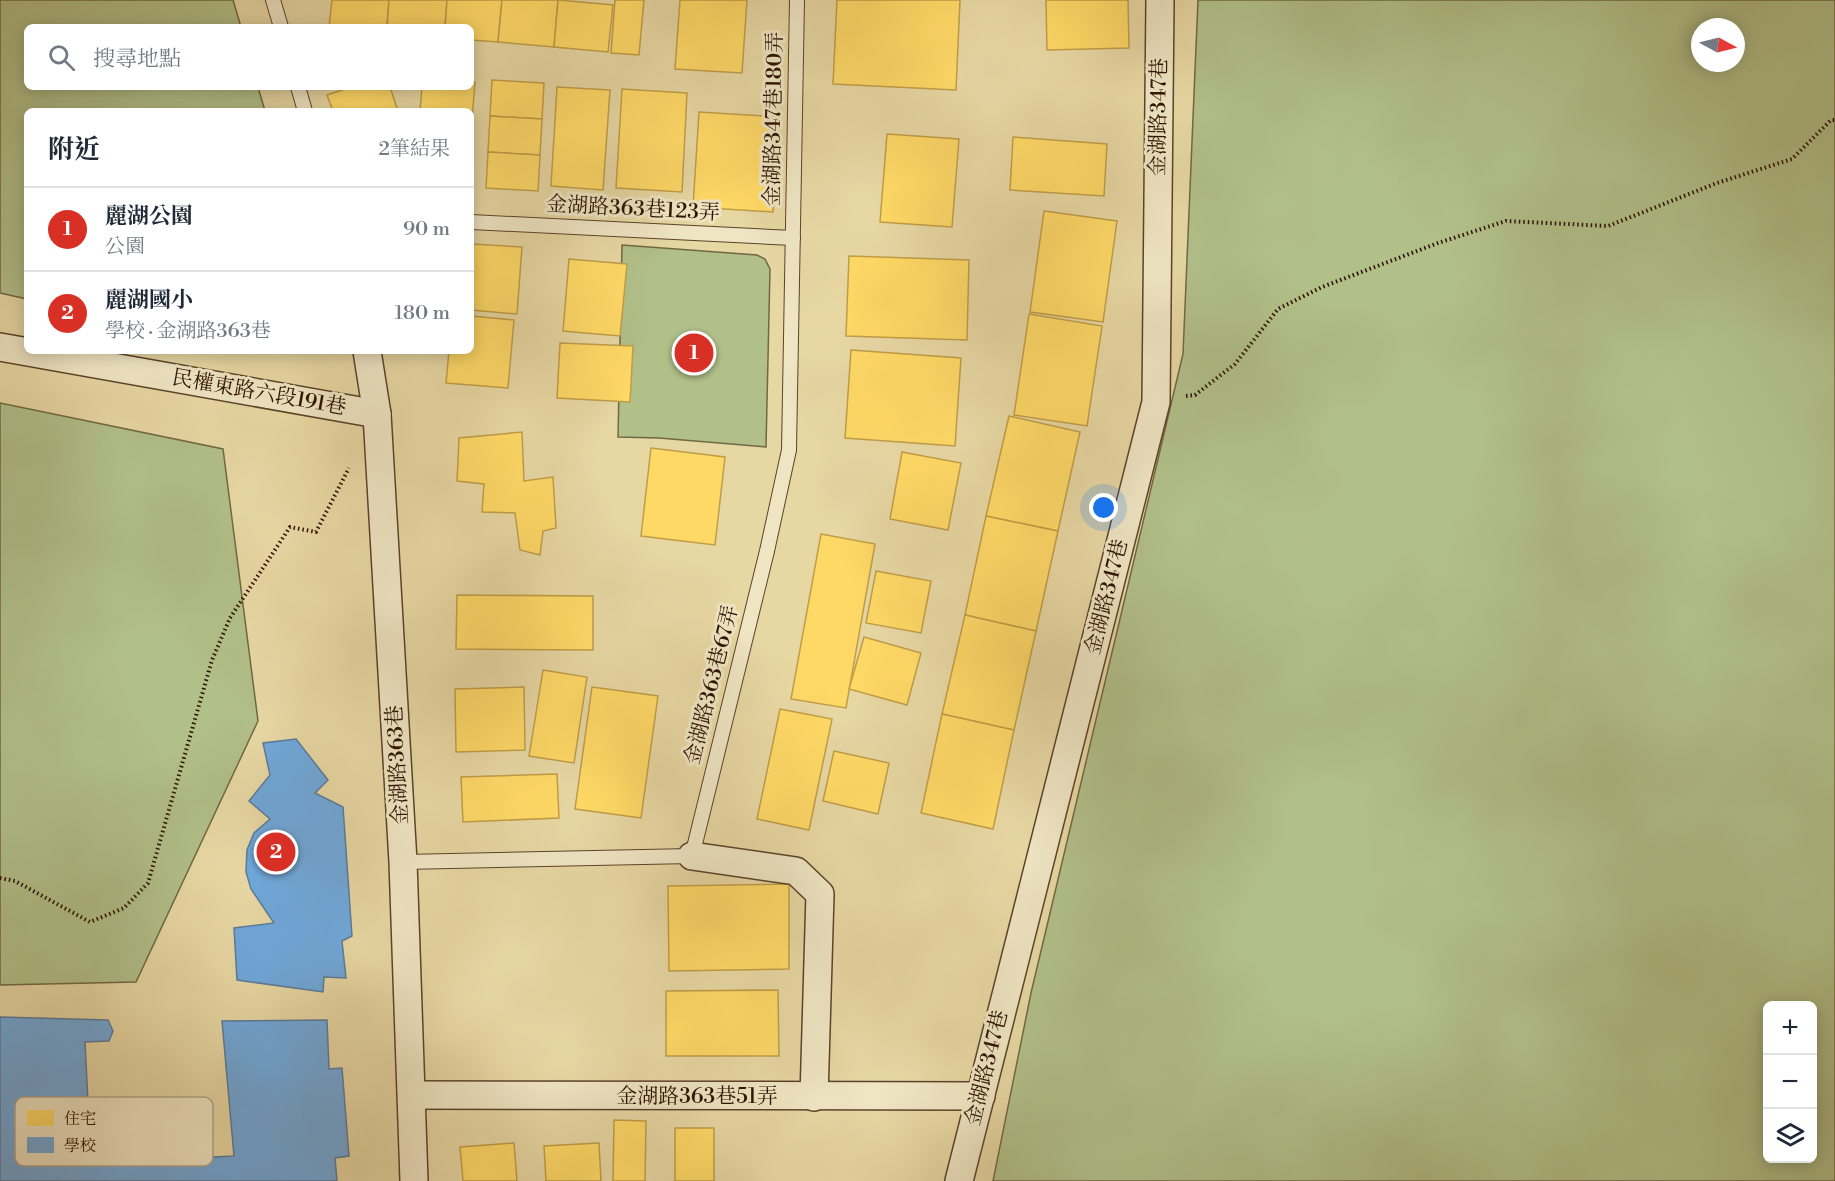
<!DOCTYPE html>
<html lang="zh-TW">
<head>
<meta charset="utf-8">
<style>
	body { margin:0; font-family:"Libre Bodoni","Noto Serif TC",serif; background:#f6f6f7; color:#1f2937 }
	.controls { position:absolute; right:18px; bottom:18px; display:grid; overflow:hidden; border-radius:9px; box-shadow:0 3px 15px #0003 }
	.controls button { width:54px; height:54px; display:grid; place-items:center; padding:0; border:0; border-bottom:2px solid #e0e1e3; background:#fff; color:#1f2937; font:30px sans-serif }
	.compass { position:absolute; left:1691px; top:18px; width:54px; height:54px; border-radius:50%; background:#fff; box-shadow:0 3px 15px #0003; rotate:97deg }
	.you { position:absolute; left:1104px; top:508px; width:21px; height:21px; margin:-15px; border:4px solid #fff; border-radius:50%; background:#1a73e8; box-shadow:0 0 0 9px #1a73e833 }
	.badge { display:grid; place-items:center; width:39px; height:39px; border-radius:50%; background:#d93025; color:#fff; font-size:20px; font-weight:700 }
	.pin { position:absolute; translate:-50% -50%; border:3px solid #fff; box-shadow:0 2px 6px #0006 }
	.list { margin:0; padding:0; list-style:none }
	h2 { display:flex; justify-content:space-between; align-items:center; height:78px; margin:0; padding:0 24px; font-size:26px }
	h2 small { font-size:20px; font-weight:400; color:#747a83 }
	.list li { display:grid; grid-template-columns:39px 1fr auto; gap:18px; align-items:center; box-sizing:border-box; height:84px; padding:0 24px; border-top:2px solid #e0e1e3 }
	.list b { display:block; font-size:22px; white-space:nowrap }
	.list p { margin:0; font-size:20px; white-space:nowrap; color:#747a83 }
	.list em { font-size:20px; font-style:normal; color:#747a83 }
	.icon { flex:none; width:33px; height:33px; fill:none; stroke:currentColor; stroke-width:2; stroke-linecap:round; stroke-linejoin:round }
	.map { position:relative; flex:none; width:1835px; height:1181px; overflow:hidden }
	.search { position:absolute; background:#fff; box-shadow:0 3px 15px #0003; left:24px; top:24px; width:450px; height:66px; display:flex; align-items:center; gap:15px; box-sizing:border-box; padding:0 21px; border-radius:9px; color:#747a83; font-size:22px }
	.panel { position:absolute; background:#fff; box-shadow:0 3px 15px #0003; left:24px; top:108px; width:450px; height:246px; border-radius:9px }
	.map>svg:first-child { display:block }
	.green { fill:#b1bf89; stroke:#706844; stroke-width:1.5; fill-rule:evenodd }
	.homes { fill:#ffd966; stroke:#c09d47; stroke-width:1.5 }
	.schools { fill:#6fa8dc; stroke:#5c7b9a; stroke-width:1.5 }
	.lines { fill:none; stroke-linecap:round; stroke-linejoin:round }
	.lane-casing { stroke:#5c4229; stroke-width:16 }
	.street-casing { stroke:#5c4229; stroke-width:30 }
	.path { stroke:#2e1100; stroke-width:4; stroke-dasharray:1.5 3; stroke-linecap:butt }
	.lane { stroke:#efe5c3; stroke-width:14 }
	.street { stroke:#efe5c3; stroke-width:27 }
	.labels { text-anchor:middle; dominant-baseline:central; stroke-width:6; stroke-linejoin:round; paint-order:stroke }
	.street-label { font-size:21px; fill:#2e1100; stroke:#efe5c3 }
	.key { fill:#efe5c3; stroke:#b5a588; stroke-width:1.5 }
	.key-label { font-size:16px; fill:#2e1100 }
</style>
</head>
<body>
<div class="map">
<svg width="1835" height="1181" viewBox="0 0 1835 1181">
	<rect width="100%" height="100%" fill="#e7d7a3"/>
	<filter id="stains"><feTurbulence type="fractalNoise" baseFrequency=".00333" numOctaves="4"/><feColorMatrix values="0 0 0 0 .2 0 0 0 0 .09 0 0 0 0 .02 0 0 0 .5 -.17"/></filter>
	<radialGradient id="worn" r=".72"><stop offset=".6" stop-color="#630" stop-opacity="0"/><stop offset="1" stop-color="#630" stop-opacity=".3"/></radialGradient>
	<g class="green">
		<polygon points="0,0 233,0 241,27 27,27 27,87 258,87 265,111 27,111 27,299 0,293"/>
		<path d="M1198 0H1835V1181H993L1031 993 1183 354ZM1700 27H1736V63H1700ZM1768 1006H1812V1158H1768Z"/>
		<polygon points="622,245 757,255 765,259 770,269 766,447 659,438 618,437"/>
		<polygon points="0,403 223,449 258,721 136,982 0,985"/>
	</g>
	<g class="homes">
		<polygon points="332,0 389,0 387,27 329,27"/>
		<polygon points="389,0 447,0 445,27 387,27"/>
		<polygon points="447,0 502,0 498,42 471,40 471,27 445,27"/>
		<polygon points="502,0 558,0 554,47 498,42"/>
		<polygon points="558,0 613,5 608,52 554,47"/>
		<polygon points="615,0 644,0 639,55 611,53"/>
		<polygon points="680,0 747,0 742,73 675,69"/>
		<polygon points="837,0 960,0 956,90 833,84"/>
		<polygon points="1046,0 1128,0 1129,48 1047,50"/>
		<polygon points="492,80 544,83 542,119 490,116"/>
		<polygon points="471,82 475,82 471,131 471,111 420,111 422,87 471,87"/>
		<polygon points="351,87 390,87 398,111 333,111 327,95"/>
		<polygon points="557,87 610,90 603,190 551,186"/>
		<polygon points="622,89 687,93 682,192 616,188"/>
		<polygon points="699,112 779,117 773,212 693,207"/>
		<polygon points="490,116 542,119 540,155 488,152"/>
		<polygon points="887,134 959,139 952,227 880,222"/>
		<polygon points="1013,137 1107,144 1104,196 1010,190"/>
		<polygon points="488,152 540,155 538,191 486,188"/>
		<polygon points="1044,211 1117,221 1103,322 1030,312"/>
		<polygon points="471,244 522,247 517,314 471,310"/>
		<polygon points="849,256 969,260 967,340 846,336"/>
		<polygon points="569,259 627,264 620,336 563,331"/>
		<polygon points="1029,314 1102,326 1087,426 1014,415"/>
		<polygon points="471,316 514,320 508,388 446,383 449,351 471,351"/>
		<polygon points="560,343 633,346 630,402 557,398"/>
		<polygon points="851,350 961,358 955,446 845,438"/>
		<polygon points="1009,416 1080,432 1058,531 986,516"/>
		<polygon points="522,432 524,481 553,477 556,528 543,531 540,555 520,550 515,513 482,512 484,484 457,481 459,438"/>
		<polygon points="651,448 725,457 715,545 641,536"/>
		<polygon points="902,452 961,463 948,530 890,519"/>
		<polygon points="986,516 1058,531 1036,631 965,615"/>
		<polygon points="821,534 875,544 846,708 791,699"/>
		<polygon points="876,571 931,581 921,633 866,623"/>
		<polygon points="457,595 593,596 593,650 456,649"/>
		<polygon points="965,615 1036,631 1014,730 942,714"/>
		<polygon points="864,637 921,653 907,705 849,689"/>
		<polygon points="543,670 587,677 574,763 529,756"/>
		<polygon points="524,687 525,750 456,752 455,689"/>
		<polygon points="592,687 658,696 641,818 575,809"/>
		<polygon points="780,709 832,719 809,830 757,819"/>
		<polygon points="942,714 1014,730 993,829 921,813"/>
		<polygon points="834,751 889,763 878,814 823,801"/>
		<polygon points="557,774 559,818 463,822 461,777"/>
		<polygon points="789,884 789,969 669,971 668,886"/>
		<polygon points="778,990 779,1056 666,1056 666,991"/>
		<polygon points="614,1120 646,1121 645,1181 613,1181"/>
		<rect x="675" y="1128" width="39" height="53"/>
		<polygon points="514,1143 517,1181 463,1181 460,1147"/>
		<polygon points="599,1143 601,1181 546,1181 544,1146"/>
	</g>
	<g class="schools">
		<polygon points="296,739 328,780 315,793 343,807 352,936 342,941 346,978 324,977 323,992 237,980 234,928 274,923 251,889 246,872 247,850 254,833 270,819 249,801 270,775 263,743"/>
		<polygon points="0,1017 108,1020 113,1031 109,1041 85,1042 91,1163 234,1156 222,1021 327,1020 329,1069 342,1068 349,1156 335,1158 337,1181 0,1181"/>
	</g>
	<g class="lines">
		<defs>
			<g id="lane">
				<polyline points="273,0 281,27"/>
				<polyline points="298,87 305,111"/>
				<polyline points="471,222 793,238"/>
				<polyline points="403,862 692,856 767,551 789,450 797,0"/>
			</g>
			<g id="street">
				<polyline points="0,347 377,414"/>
				<polyline points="367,351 377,414 403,862 414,1181"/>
				<polyline points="692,856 796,871 820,894 814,1097"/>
				<polyline points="412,1095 981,1096"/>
				<polyline points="959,1181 1156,402 1160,0"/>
			</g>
		</defs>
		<use href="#lane" class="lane-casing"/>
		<use href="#street" class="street-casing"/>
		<g class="path">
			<polyline points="1186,396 1195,395 1235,364 1278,309 1322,287 1438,243 1506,221 1608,226 1717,183 1792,159 1831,120 1835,120"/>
			<polyline points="0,878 15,881 90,922 124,908 148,883 212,660 230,618 290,527 316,532 349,468"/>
		</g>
		<use href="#lane" class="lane"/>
		<use href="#street" class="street"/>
	</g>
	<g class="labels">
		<g class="street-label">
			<text transform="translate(1159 117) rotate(-89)">金湖路347巷</text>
			<text transform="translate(774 119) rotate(-89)">金湖路347巷180弄</text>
			<text transform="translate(633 209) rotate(3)">金湖路363巷123弄</text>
			<text transform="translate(259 393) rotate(10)">民權東路六段191巷</text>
			<text transform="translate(1107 597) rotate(-76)">金湖路347巷</text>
			<text transform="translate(712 685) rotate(-76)">金湖路363巷67弄</text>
			<text transform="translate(398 765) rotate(-93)">金湖路363巷</text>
			<text transform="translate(987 1068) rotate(-76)">金湖路347巷</text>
			<text x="697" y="1097">金湖路363巷51弄</text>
		</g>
	</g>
	<rect x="15" y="1097" width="198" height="69" rx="9" class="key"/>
	<rect x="27" y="1110" width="27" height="16" fill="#ffd966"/>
	<rect x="27" y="1137" width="27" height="16" fill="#6fa8dc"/>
	<g class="key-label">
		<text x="64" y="1124">住宅</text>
		<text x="64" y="1151">學校</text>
	</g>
	<rect width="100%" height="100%" filter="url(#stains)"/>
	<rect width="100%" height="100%" fill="url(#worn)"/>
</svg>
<div class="controls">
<button>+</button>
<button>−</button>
<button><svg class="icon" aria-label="layers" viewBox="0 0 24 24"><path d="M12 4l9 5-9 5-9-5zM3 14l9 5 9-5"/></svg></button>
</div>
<svg class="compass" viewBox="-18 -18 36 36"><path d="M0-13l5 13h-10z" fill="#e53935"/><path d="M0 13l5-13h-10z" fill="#747a83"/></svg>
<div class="you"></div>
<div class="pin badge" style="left:694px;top:353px">1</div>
<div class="pin badge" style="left:276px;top:852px">2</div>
<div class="search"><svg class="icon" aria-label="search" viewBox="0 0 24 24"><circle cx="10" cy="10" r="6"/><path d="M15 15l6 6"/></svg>搜尋地點</div>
<section class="panel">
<h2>附近<small>2筆結果</small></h2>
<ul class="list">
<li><span class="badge">1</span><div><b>麗湖公園</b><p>公園</p></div><em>90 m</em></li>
<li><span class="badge">2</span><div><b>麗湖國小</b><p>學校 · 金湖路363巷</p></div><em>180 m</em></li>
</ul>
</section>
</div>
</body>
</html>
